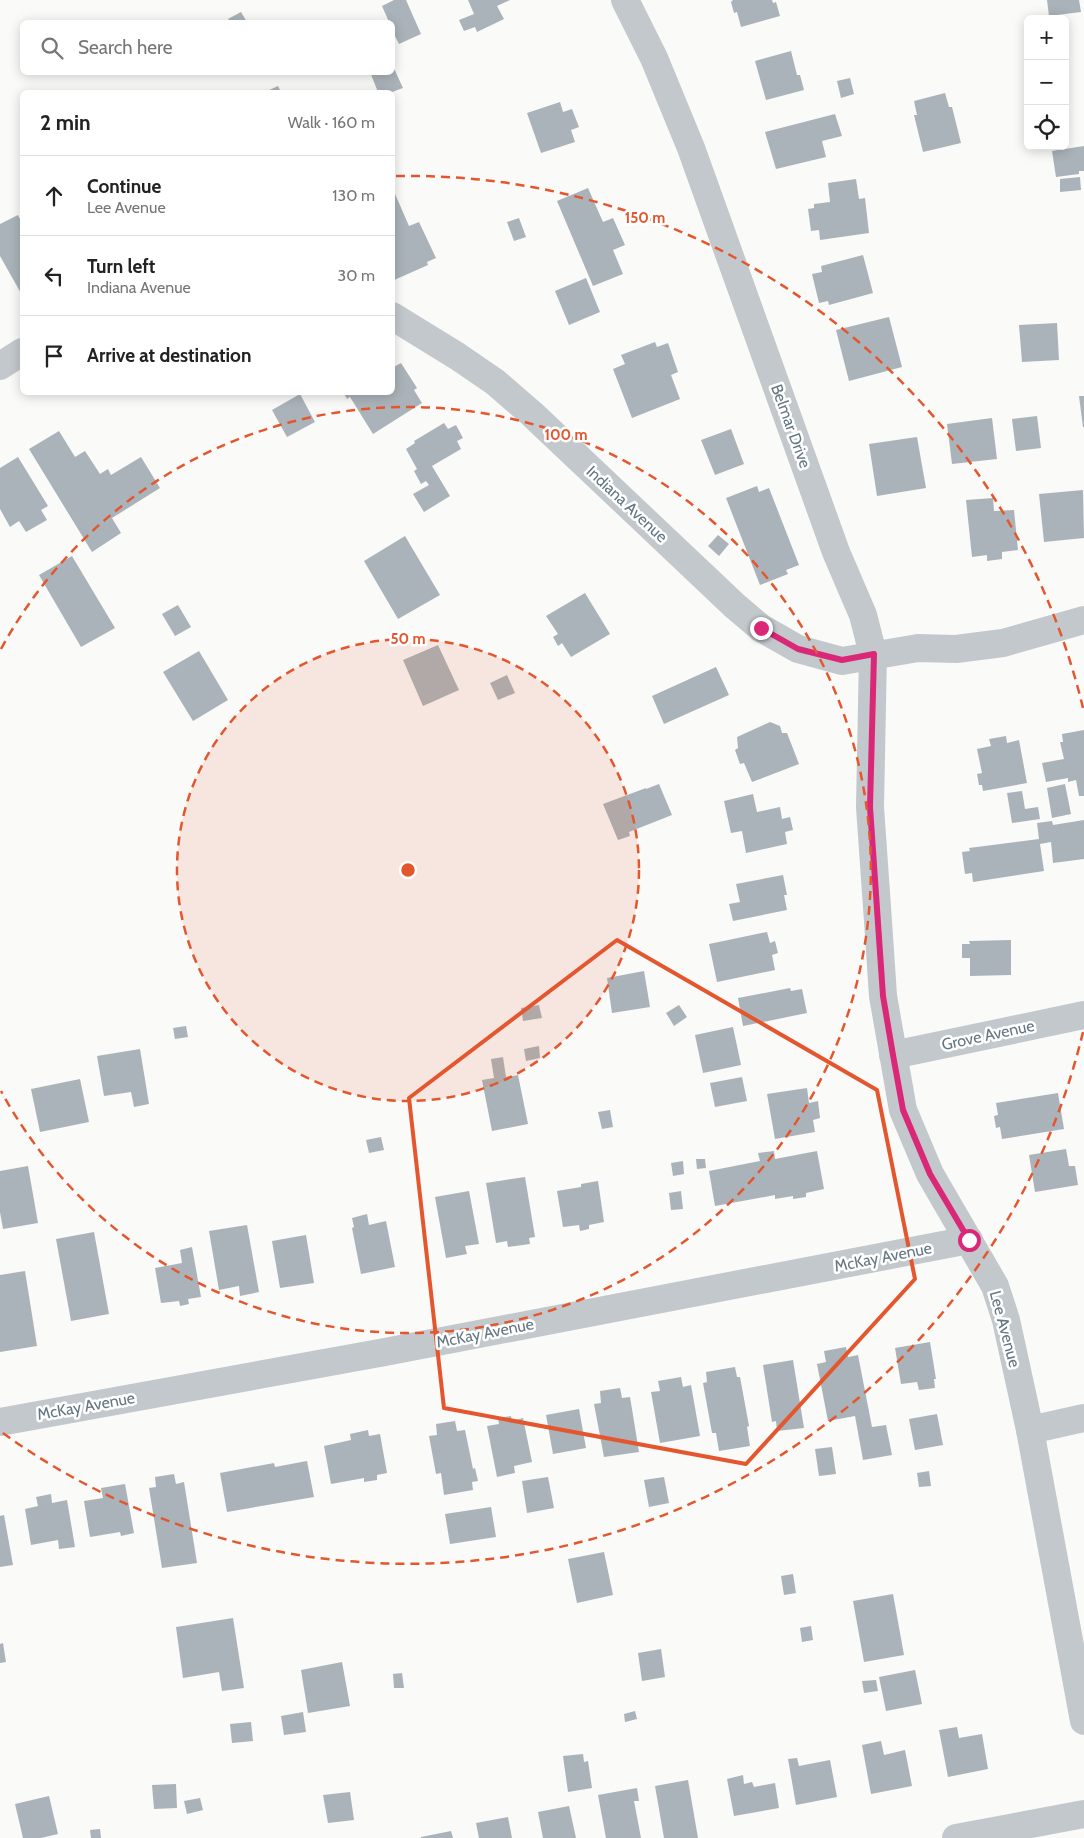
<!DOCTYPE html>
<html lang="en">
<head>
<meta charset="utf-8">
<style>
	body { margin:0; font-family:Cabin,sans-serif; background:#f6f6f6; color:#222 }
	.controls { position:absolute; right:15px; top:15px; display:grid; overflow:hidden; border-radius:8px; box-shadow:0 2px 12px #0003 }
	.controls button { width:45px; height:45px; display:grid; place-items:center; padding:0; border:0; border-bottom:1px solid #e0e0e0; background:#fff; color:#222; font:25px sans-serif }
	.stop { position:absolute; width:15px; height:15px; margin:-11px; border:4px solid #db2777; border-radius:50%; background:#fff }
	.stop.end { background:#db2777; border-color:#fff; box-shadow:0 1px 5px #0008 }
	.list { margin:0; padding:0; list-style:none }
	h2 { display:flex; justify-content:space-between; align-items:center; height:65px; margin:0; padding:0 20px; font-size:21px }
	h2 small { font-size:16px; font-weight:400; color:#767676 }
	.list li { display:grid; grid-template-columns:32px 1fr auto; gap:15px; align-items:center; box-sizing:border-box; height:80px; padding:0 20px; border-top:1px solid #e0e0e0 }
	.list b { display:block; font-size:19px; white-space:nowrap }
	.list p { margin:0; font-size:16px; white-space:nowrap; color:#767676 }
	.list em { font-size:16px; font-style:normal; color:#767676 }
	.icon { flex:none; width:28px; height:28px; fill:none; stroke:currentColor; stroke-width:2; stroke-linecap:round; stroke-linejoin:round }
	.map { position:relative; flex:none; width:1084px; height:1838px; overflow:hidden }
	.search { position:absolute; background:#fff; box-shadow:0 2px 12px #0003; left:20px; top:20px; width:375px; height:55px; display:flex; align-items:center; gap:12px; box-sizing:border-box; padding:0 18px; border-radius:8px; color:#767676; font-size:19px }
	.panel { position:absolute; background:#fff; box-shadow:0 2px 12px #0003; left:20px; top:90px; width:375px; height:305px; border-radius:8px }
	.map>svg:first-child { display:block }
	.building { fill:#aab3b9 }
	.lines { fill:none; stroke-linecap:round; stroke-linejoin:round }
	.minor { stroke:#c3c8cc; stroke-width:28 }
	.route { stroke:#db2777; stroke-width:6 }
	.marked { fill:none; stroke:#e4572e; stroke-width:4; stroke-linejoin:round }
	.ring { fill:none; stroke:#e4572e; stroke-width:2.5; stroke-dasharray:9 6 }
	.labels { text-anchor:middle; dominant-baseline:central; stroke-width:5; stroke-linejoin:round; paint-order:stroke }
	.street-label { font-size:16px; fill:#657683; stroke:#fff }
	.centre { fill:#e4572e; stroke:#fff; stroke-width:2.5 }
	.ring-label { font-size:15px; text-anchor:middle; font-weight:bold; fill:#e4572e; stroke:#fff; stroke-width:5; stroke-linejoin:round; paint-order:stroke }
</style>
</head>
<body>
<div class="map">
<svg width="1084" height="1838" viewBox="0 0 1084 1838">
	<rect width="100%" height="100%" fill="#fafaf8"/>
	<g class="building">
		<polygon points="394,0 406,0 421,34 399,44 392,30 392,22 389,22 382,6"/>
		<polygon points="468,0 510,0 497,6 504,19 477,32 475,27 464,31 459,20 474,14"/>
		<polygon points="733,0 772,0 773,3 776,2 780,16 741,27 737,12 734,13 731,2"/>
		<polygon points="1047,0 1079,0 1081,12 1049,16"/>
		<polygon points="241,12 247,22 230,22 228,19"/>
		<polygon points="791,51 797,75 800,75 804,90 766,100 755,61"/>
		<polygon points="392,64 403,88 392,92 378,92 370,72 392,72"/>
		<polygon points="850,78 854,94 841,98 837,81"/>
		<polygon points="278,86 281,92 265,92"/>
		<polygon points="945,93 949,107 952,107 961,143 923,152 914,115 917,115 914,101"/>
		<polygon points="560,102 563,112 572,109 579,127 571,130 575,142 541,153 527,113"/>
		<polygon points="835,114 842,136 822,141 826,157 776,169 765,132"/>
		<polygon points="1084,146 1084,171 1079,171 1079,174 1056,177 1052,151"/>
		<polygon points="1080,177 1081,190 1060,192 1060,179"/>
		<polygon points="856,179 859,199 865,198 869,233 820,240 819,230 811,231 808,209 814,208 814,204 830,202 828,183"/>
		<polygon points="392,187 409,226 419,222 436,258 427,262 428,265 392,281"/>
		<polygon points="588,188 603,222 613,218 625,245 613,250 623,274 593,286 557,201"/>
		<polygon points="18,215 22,223 22,295 0,256 0,224"/>
		<polygon points="519,218 526,237 514,241 507,222"/>
		<polygon points="863,255 873,293 829,305 828,301 819,303 812,274 822,272 821,266"/>
		<polygon points="586,278 600,312 569,325 555,291"/>
		<polygon points="889,317 902,367 849,381 836,330"/>
		<polygon points="1057,323 1059,360 1022,362 1019,325"/>
		<polygon points="655,342 657,347 668,343 678,372 671,375 680,399 632,418 613,369 625,364 621,355"/>
		<polygon points="401,363 417,388 414,390 422,403 373,434 350,397 347,399 343,392 392,392 392,368"/>
		<polygon points="300,394 315,422 287,437 272,410"/>
		<polygon points="1079,396 1084,396 1084,427 1083,427"/>
		<polygon points="1037,416 1041,448 1016,451 1012,419"/>
		<polygon points="992,418 997,459 952,464 947,424"/>
		<polygon points="444,423 448,429 456,425 463,438 457,441 461,449 432,466 450,496 424,512 413,494 429,485 426,481 421,484 414,471 417,469 406,449 415,443 414,441"/>
		<polygon points="731,429 744,464 715,475 701,440"/>
		<polygon points="59,431 75,457 85,451 100,474 108,469 111,475 141,457 160,488 112,518 121,533 92,552 29,449"/>
		<polygon points="917,437 926,488 877,496 869,444"/>
		<polygon points="18,457 48,506 41,510 47,520 26,532 19,521 10,527 0,509 0,468"/>
		<polygon points="757,486 759,492 769,488 799,565 786,570 788,574 760,585 726,498"/>
		<polygon points="1083,490 1084,538 1044,542 1039,494"/>
		<polygon points="993,498 994,511 1014,510 1018,550 1002,552 1002,559 987,561 987,555 972,557 966,500"/>
		<polygon points="718,535 729,544 719,556 708,546"/>
		<polygon points="405,536 440,595 398,619 364,561"/>
		<polygon points="72,556 115,628 81,647 39,575"/>
		<polygon points="585,593 610,634 571,657 562,643 558,646 553,637 558,634 546,616"/>
		<polygon points="178,605 191,627 175,636 162,614"/>
		<polygon points="438,645 459,690 423,706 403,660"/>
		<polygon points="199,651 228,700 193,721 163,672"/>
		<polygon points="716,667 729,695 664,724 652,696"/>
		<polygon points="507,675 515,693 498,700 490,683"/>
		<polygon points="770,722 780,726 782,733 787,733 799,764 752,782 744,763 740,764 735,750 738,748 737,737"/>
		<polygon points="1084,730 1084,796 1079,796 1076,780 1068,782 1068,778 1046,782 1042,763 1064,759 1060,742 1063,742 1062,734"/>
		<polygon points="1006,736 1007,743 1019,740 1027,783 983,791 982,785 979,785 977,774 982,773 977,749 991,746 989,739"/>
		<polygon points="659,784 672,815 629,832 630,836 618,840 603,804 646,788 646,789"/>
		<polygon points="1065,784 1071,814 1052,818 1047,788"/>
		<polygon points="1022,791 1025,809 1038,807 1040,819 1012,823 1007,793"/>
		<polygon points="753,794 757,812 780,807 782,819 790,817 793,830 785,832 787,844 746,853 742,831 731,833 724,801"/>
		<polygon points="1084,820 1084,859 1053,863 1051,842 1040,844 1044,871 973,882 972,873 965,874 962,852 970,851 969,848 1039,839 1037,823 1052,821 1053,825"/>
		<polygon points="783,875 787,895 784,895 787,910 733,921 729,904 740,902 736,884"/>
		<polygon points="767,932 770,943 775,941 778,953 772,955 775,970 717,982 709,944"/>
		<polygon points="1011,940 1011,975 970,976 970,958 962,958 962,944 970,944 969,941"/>
		<polygon points="644,971 650,1007 612,1013 607,978"/>
		<polygon points="790,988 791,991 802,989 807,1013 743,1026 738,998"/>
		<polygon points="539,1005 542,1018 523,1021 521,1008"/>
		<polygon points="679,1005 687,1017 674,1026 666,1013"/>
		<polygon points="186,1026 188,1037 175,1039 173,1028"/>
		<polygon points="733,1027 741,1065 703,1073 695,1035"/>
		<polygon points="539,1046 540,1058 526,1061 524,1049"/>
		<polygon points="140,1049 149,1104 134,1107 131,1092 104,1096 97,1056"/>
		<polygon points="503,1057 506,1077 518,1075 528,1124 492,1131 482,1080 494,1078 491,1059"/>
		<polygon points="742,1077 747,1101 715,1107 710,1083"/>
		<polygon points="80,1079 89,1122 40,1132 31,1089"/>
		<polygon points="807,1088 809,1103 818,1101 820,1118 813,1120 815,1132 775,1139 767,1094"/>
		<polygon points="1058,1093 1064,1129 1002,1139 1000,1127 996,1128 994,1116 998,1115 996,1103"/>
		<polygon points="610,1110 613,1127 602,1129 598,1112"/>
		<polygon points="381,1137 384,1150 369,1153 366,1140"/>
		<polygon points="1066,1149 1069,1166 1075,1166 1078,1185 1035,1192 1029,1155"/>
		<polygon points="774,1151 775,1159 817,1151 824,1189 806,1193 806,1197 793,1199 793,1196 775,1199 775,1195 715,1206 709,1171 760,1161 758,1153"/>
		<polygon points="696,1159 705,1159 706,1168 697,1169"/>
		<polygon points="683,1161 684,1174 673,1176 671,1163"/>
		<polygon points="28,1166 38,1223 3,1229 0,1212 0,1171"/>
		<polygon points="525,1177 535,1237 529,1238 530,1244 508,1247 507,1241 496,1243 486,1183"/>
		<polygon points="598,1181 604,1222 589,1225 589,1229 580,1231 579,1225 563,1227 557,1191 581,1187 581,1184"/>
		<polygon points="469,1191 479,1244 465,1246 467,1254 446,1258 435,1197"/>
		<polygon points="681,1191 683,1209 671,1210 669,1193"/>
		<polygon points="367,1214 369,1225 386,1221 395,1267 361,1274 352,1228 354,1227 352,1218"/>
		<polygon points="247,1225 259,1292 240,1296 239,1286 219,1290 209,1231"/>
		<polygon points="94,1232 109,1314 71,1321 56,1239"/>
		<polygon points="306,1235 314,1283 280,1288 272,1241"/>
		<polygon points="192,1247 201,1297 188,1299 189,1304 180,1306 179,1301 161,1303 155,1268 182,1263 180,1250"/>
		<polygon points="25,1271 37,1346 0,1352 0,1275"/>
		<polygon points="930,1342 936,1379 934,1379 935,1388 919,1390 917,1382 901,1384 895,1348"/>
		<polygon points="846,1347 848,1357 858,1355 872,1427 886,1425 892,1455 863,1460 855,1416 828,1421 817,1364 826,1362 824,1351"/>
		<polygon points="793,1360 804,1428 777,1431 776,1421 772,1422 763,1365"/>
		<polygon points="735,1367 737,1377 740,1377 749,1426 747,1427 750,1446 719,1451 716,1433 712,1433 703,1383 707,1382 706,1372"/>
		<polygon points="681,1377 683,1387 691,1385 700,1436 660,1443 651,1392 660,1391 658,1381"/>
		<polygon points="620,1388 622,1398 630,1397 639,1452 604,1457 594,1404 601,1403 600,1391"/>
		<polygon points="579,1409 586,1448 553,1454 546,1415"/>
		<polygon points="937,1414 943,1445 915,1450 909,1419"/>
		<polygon points="511,1416 512,1421 523,1418 532,1462 514,1466 515,1473 497,1477 487,1426 499,1424 498,1418"/>
		<polygon points="455,1421 457,1431 465,1430 473,1469 475,1468 478,1481 472,1482 473,1490 444,1495 441,1473 436,1474 429,1436 437,1435 436,1424"/>
		<polygon points="368,1430 369,1436 380,1434 387,1473 377,1475 377,1480 364,1482 364,1478 331,1484 324,1446 351,1440 350,1434"/>
		<polygon points="832,1447 836,1474 819,1476 815,1449"/>
		<polygon points="307,1461 314,1497 227,1512 220,1473 274,1463 275,1467"/>
		<polygon points="929,1471 931,1486 919,1487 917,1473"/>
		<polygon points="174,1474 176,1484 184,1482 197,1563 162,1568 149,1488 156,1487 155,1477"/>
		<polygon points="548,1477 554,1508 527,1513 522,1481"/>
		<polygon points="664,1477 669,1503 649,1507 644,1480"/>
		<polygon points="125,1484 134,1533 121,1536 120,1532 90,1537 84,1501 103,1498 101,1488"/>
		<polygon points="51,1494 52,1503 67,1500 75,1547 59,1549 58,1540 31,1545 25,1509 38,1506 36,1497"/>
		<polygon points="491,1507 496,1537 450,1544 445,1514"/>
		<polygon points="4,1515 13,1565 0,1567 0,1516"/>
		<polygon points="604,1552 613,1595 577,1603 568,1559"/>
		<polygon points="793,1574 796,1593 784,1595 781,1576"/>
		<polygon points="893,1594 904,1655 864,1662 853,1601"/>
		<polygon points="233,1618 244,1688 222,1691 219,1672 183,1678 176,1627"/>
		<polygon points="811,1626 813,1640 802,1642 800,1628"/>
		<polygon points="3,1643 6,1662 0,1663 0,1644"/>
		<polygon points="661,1649 665,1677 642,1681 638,1653"/>
		<polygon points="342,1662 350,1706 308,1713 301,1670"/>
		<polygon points="915,1670 922,1704 886,1711 879,1677"/>
		<polygon points="402,1673 404,1688 394,1688 393,1674"/>
		<polygon points="876,1680 878,1691 864,1693 862,1681"/>
		<polygon points="635,1711 637,1719 625,1722 624,1714"/>
		<polygon points="303,1712 306,1732 284,1735 281,1716"/>
		<polygon points="251,1722 253,1741 232,1743 230,1724"/>
		<polygon points="957,1727 959,1738 982,1734 988,1769 948,1777 939,1730"/>
		<polygon points="881,1741 884,1755 905,1750 912,1786 871,1794 862,1745"/>
		<polygon points="583,1754 584,1762 588,1761 592,1788 568,1792 563,1756"/>
		<polygon points="797,1758 799,1766 830,1760 837,1797 796,1805 788,1759"/>
		<polygon points="743,1775 744,1784 752,1782 754,1787 775,1783 779,1808 734,1816 727,1779"/>
		<polygon points="688,1780 698,1838 664,1838 655,1786"/>
		<polygon points="176,1784 177,1808 154,1809 152,1785"/>
		<polygon points="637,1788 639,1801 634,1801 641,1838 606,1838 598,1795"/>
		<polygon points="350,1792 354,1820 328,1823 323,1795"/>
		<polygon points="49,1796 58,1834 41,1838 23,1838 15,1804"/>
		<polygon points="200,1798 203,1810 187,1814 184,1801"/>
		<polygon points="569,1806 576,1838 543,1838 538,1812"/>
		<polygon points="508,1817 512,1838 479,1838 476,1823"/>
		<polygon points="100,1829 101,1838 91,1838 90,1830"/>
		<polygon points="451,1831 453,1838 421,1838 421,1837"/>
	</g>
	<g class="lines">
		<g class="minor">
			<polyline points="625,0 654,58 691,148 836,552 863,615 873,654 870,807 879,936 883,996 903,1110 930,1174 995,1286 1006,1320 1030,1430 1084,1721"/>
			<polyline points="392,316 457,356 495,382 532,414 735,606 761,628 798,649 842,661 918,648 956,649 1003,643 1084,620"/>
			<polyline points="0,366 22,352"/>
			<polyline points="893,1055 1084,1015"/>
			<polyline points="0,1422 385,1352 969,1240"/>
			<polyline points="1030,1430 1084,1418"/>
			<polyline points="956,1838 1084,1814"/>
		</g>
	</g>
	<g class="lines">
		<polyline class="route" points="761,628 798,649 842,660 874,654 870,807 883,996 893,1055 903,1110 930,1174 969,1240"/>
	</g>
	<path class="marked" d="M617 940 877 1090 915 1279 746 1464 444 1408 409 1098Z"/>
	<circle cx="408" cy="870" r="231" fill="#e4572e" fill-opacity=".12"/>
	<g class="ring">
		<circle cx="408" cy="870" r="231"/>
		<path d="M1 649A463 463 0 1 1 1 1091"/>
		<path d="M1083 1032A694 694 0 0 1 0 1431M396 176A694 694 0 0 1 1083 708"/>
	</g>
	<g class="labels">
		<g class="street-label">
			<text transform="translate(791 426) rotate(70)">Belmar Drive</text>
			<text transform="translate(627 504) rotate(43)">Indiana Avenue</text>
			<text transform="translate(988 1035) rotate(-12)">Grove Avenue</text>
			<text transform="translate(883 1257) rotate(-11)">McKay Avenue</text>
			<text transform="translate(1005 1329) rotate(75)">Lee Avenue</text>
			<text transform="translate(485 1333) rotate(-11)">McKay Avenue</text>
			<text transform="translate(86 1406) rotate(-10)">McKay Avenue</text>
		</g>
	</g>
	<circle cx="408" cy="870" r="8" class="centre"/>
	<g class="ring-label">
		<text x="645" y="223">150 m</text>
		<text x="566" y="440">100 m</text>
		<text x="408" y="644">50 m</text>
	</g>
</svg>
<div class="controls">
<button>+</button>
<button>−</button>
<button><svg class="icon" aria-label="locate" viewBox="0 0 24 24"><circle cx="12" cy="12" r="6"/><path d="M12 2v4M12 18v4M2 12h4M18 12h4"/></svg></button>
</div>
<div class="stop" style="left:969px;top:1240px"></div>
<div class="stop end" style="left:761px;top:628px"></div>
<div class="search"><svg class="icon" aria-label="search" viewBox="0 0 24 24"><circle cx="10" cy="10" r="6"/><path d="M15 15l6 6"/></svg>Search here</div>
<section class="panel">
<h2>2 min<small>Walk · 160 m</small></h2>
<ul class="list">
<li><svg class="icon" aria-label="ahead" viewBox="0 0 24 24"><path d="M12 20V5M6 11l6-6 6 6"/></svg><div><b>Continue</b><p>Lee Avenue</p></div><em>130 m</em></li>
<li><svg class="icon" aria-label="left" viewBox="0 0 24 24"><path d="M17 20v-9H6M10 6l-5 5 5 5"/></svg><div><b>Turn left</b><p>Indiana Avenue</p></div><em>30 m</em></li>
<li><svg class="icon" aria-label="arrive" viewBox="0 0 24 24"><path d="M6 21V4h12l-3 4 3 4H6"/></svg><div><b>Arrive at destination</b></div></li>
</ul>
</section>
</div>
</body>
</html>
